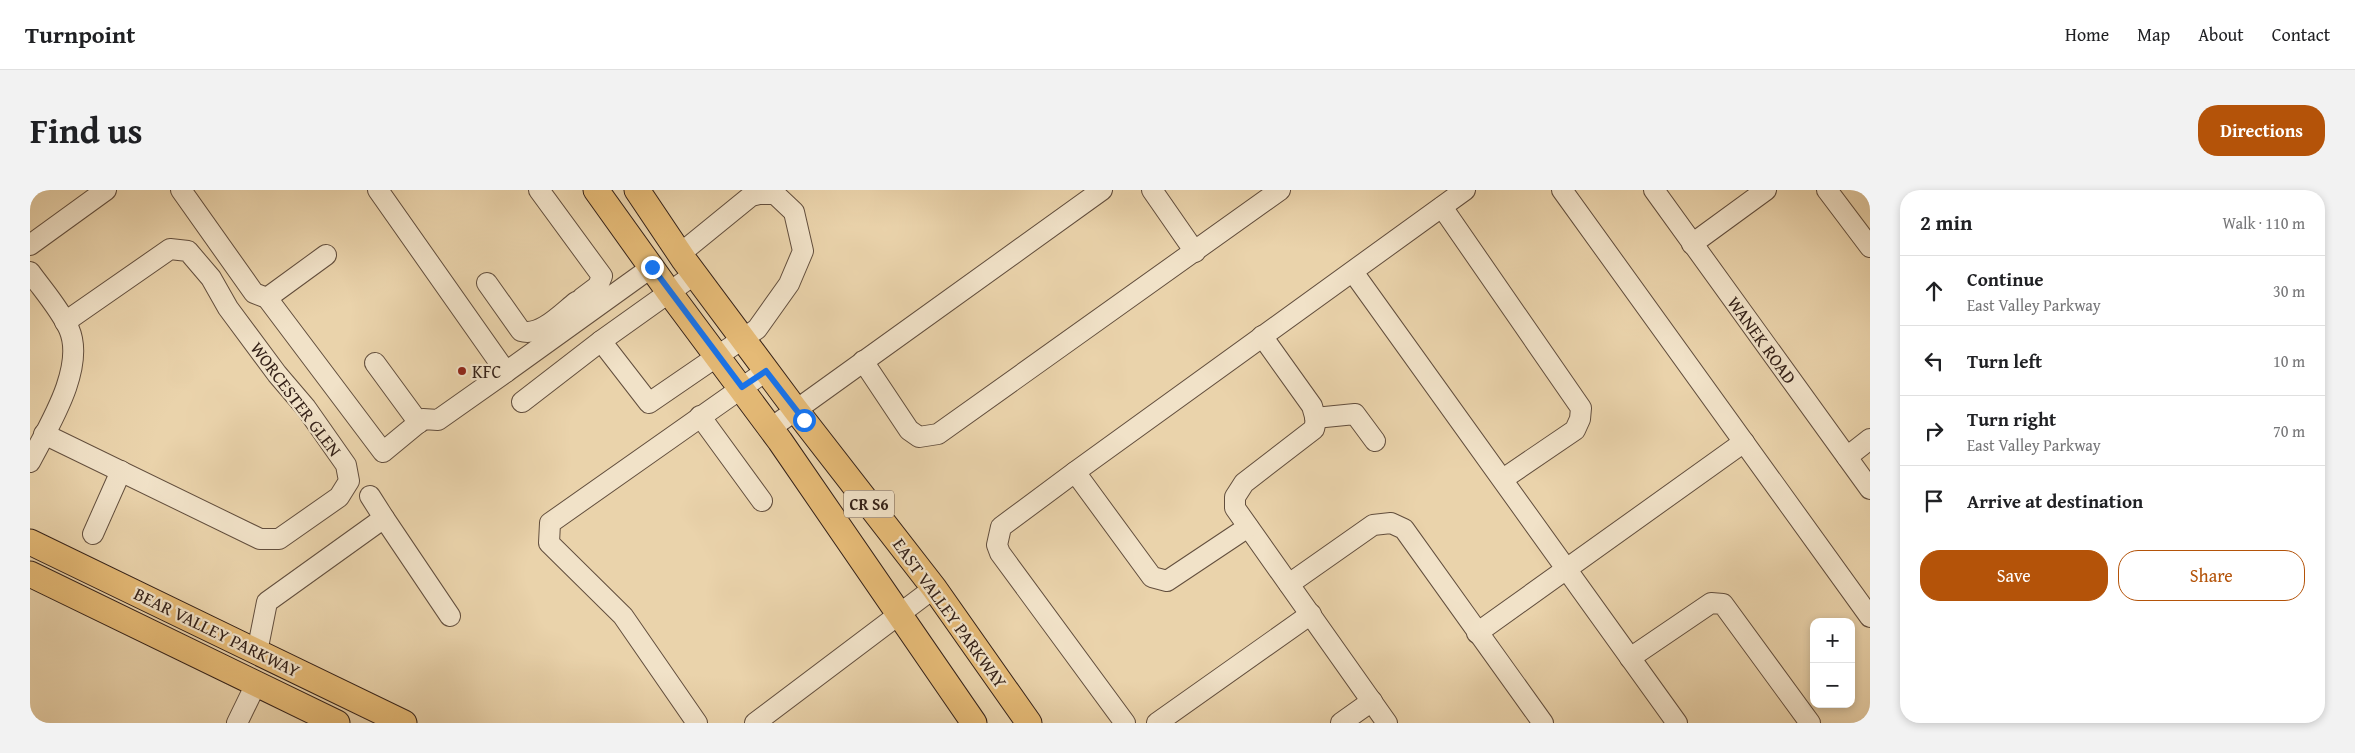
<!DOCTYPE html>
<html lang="en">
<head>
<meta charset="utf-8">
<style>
	body { margin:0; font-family:"Gentium Book Plus",serif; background:#f2f2f2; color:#202124 }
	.controls { position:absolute; right:15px; bottom:15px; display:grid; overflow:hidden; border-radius:10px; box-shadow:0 2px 8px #0003 }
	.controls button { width:45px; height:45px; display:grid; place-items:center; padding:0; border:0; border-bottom:1px solid #e0e0e0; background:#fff; color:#202124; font:25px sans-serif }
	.stop { position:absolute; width:15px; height:15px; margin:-11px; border:4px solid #1a73e8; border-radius:50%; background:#fff }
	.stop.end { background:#1a73e8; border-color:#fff; box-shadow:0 1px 5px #0008 }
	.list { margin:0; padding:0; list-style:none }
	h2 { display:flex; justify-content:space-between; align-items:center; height:65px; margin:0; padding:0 20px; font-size:21px }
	h2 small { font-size:16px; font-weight:400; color:#757577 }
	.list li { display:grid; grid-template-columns:32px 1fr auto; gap:15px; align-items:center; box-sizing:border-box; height:70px; padding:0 20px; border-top:1px solid #e0e0e0 }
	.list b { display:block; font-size:19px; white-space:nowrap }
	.list p { margin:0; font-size:16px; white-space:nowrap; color:#757577 }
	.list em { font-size:16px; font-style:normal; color:#757577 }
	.actions { display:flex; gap:10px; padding:15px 20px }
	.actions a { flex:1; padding:11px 0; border:1px solid #b45309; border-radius:20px; text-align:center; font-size:18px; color:#b45309 }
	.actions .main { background:#b45309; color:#fff }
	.icon { flex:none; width:28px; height:28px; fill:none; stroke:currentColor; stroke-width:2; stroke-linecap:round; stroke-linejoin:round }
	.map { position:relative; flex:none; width:1840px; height:533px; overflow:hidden; border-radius:20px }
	header { display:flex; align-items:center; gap:30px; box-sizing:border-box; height:70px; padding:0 25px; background:#fff; border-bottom:1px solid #e0e0e0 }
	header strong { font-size:24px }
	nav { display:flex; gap:28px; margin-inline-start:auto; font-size:18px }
	.intro { display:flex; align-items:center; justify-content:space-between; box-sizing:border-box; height:120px; padding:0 30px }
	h1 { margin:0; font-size:35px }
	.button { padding:12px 22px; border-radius:20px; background:#b45309; color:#fff; font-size:18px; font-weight:700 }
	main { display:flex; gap:30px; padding:0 30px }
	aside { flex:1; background:#fff; border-radius:20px; box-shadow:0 2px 8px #0003 }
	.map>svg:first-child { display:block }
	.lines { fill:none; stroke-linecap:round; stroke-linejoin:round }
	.minor-casing { stroke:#624e3d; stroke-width:22 }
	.major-casing { stroke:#342118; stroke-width:27 }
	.minor { stroke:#f1e2c8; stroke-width:20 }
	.major { stroke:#e5ba76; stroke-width:25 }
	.route { stroke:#1a73e8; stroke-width:6 }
	.poi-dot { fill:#8f2418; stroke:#f1e2c8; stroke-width:2 }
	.labels { text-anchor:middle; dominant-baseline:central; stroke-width:4.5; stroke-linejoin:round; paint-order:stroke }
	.shield { fill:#f1e2c8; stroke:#6d5b4d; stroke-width:1 }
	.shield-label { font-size:16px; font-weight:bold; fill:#342118 }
	.street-label { font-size:18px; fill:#342118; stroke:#f1e2c8 }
	.poi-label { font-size:18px; fill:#342118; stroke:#f1e2c8; text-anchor:start }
</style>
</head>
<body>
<header>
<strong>Turnpoint</strong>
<nav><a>Home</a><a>Map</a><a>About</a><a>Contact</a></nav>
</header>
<div class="intro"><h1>Find us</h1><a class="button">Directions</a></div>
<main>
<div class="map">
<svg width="1840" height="533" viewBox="0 0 1840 533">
	<rect width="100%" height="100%" fill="#ead3ab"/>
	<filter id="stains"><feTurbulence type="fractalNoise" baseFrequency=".004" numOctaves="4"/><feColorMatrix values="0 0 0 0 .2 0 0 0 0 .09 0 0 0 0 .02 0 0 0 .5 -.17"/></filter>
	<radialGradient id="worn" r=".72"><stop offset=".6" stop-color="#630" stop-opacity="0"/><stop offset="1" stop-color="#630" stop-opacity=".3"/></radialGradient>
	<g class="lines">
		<defs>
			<g id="minor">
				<polyline points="151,0 224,103 237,108 353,262 393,229 408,230 476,182"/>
				<polyline points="348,0 476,182 622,77"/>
				<polyline points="509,0 572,86 568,96 552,108"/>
				<polyline points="1122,0 1165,62"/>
				<polyline points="1532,0 1840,427"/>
				<polyline points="1624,0 1840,299"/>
				<polyline points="1797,0 1840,57"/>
				<polyline points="1412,17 1551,218 1550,229 1545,240 1473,289"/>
				<polyline points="1662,54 1736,0"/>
				<polyline points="0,55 76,0"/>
				<path d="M0 82C13 100 30 119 39 139 56 178 18 237 0 272"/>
				<polyline points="1323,82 1647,533"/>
				<path d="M457 93 491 141C510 147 532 123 546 112"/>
				<polyline points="237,108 296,65"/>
				<polyline points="1232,146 1282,216 1286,230 1284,239 1214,293 1205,307 1205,318 1357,533"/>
				<polyline points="571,151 619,213 727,139 759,94 773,61 764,22 745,4 729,4 721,6 651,63"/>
				<polyline points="833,171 879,240 889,247 908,244 1250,0"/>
				<polyline points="345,173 389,233"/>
				<polyline points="492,212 571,151 665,84"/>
				<polyline points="670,226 732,311"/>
				<polyline points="1285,228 1325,224 1345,251"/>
				<polyline points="741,238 1072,0"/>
				<polyline points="14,244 230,349 249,349 309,307 319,291 316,275 276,218 247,184 198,118 181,88 158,61 140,59 35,132"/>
				<polyline points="1817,267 1840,249"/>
				<polyline points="1045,282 1122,387 1137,391 1218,337"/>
				<polyline points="340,306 354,328"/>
				<polyline points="63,344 91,281"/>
				<polyline points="1259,394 1343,335 1361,333 1374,339 1513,533"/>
				<polyline points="1447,443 1714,252"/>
				<polyline points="227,462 237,412 354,328 420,426"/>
				<polyline points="1600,468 1681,413 1693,414 1780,533"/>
				<polyline points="207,533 226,494"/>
				<polyline points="667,533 593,426 519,353 520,333 736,181"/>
				<polyline points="725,533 904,398"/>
				<polyline points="1095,533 970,363 967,355 971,337 1045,282 1435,0"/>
				<polyline points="1127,533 1281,424"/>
				<polyline points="1311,533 1342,511"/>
			</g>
			<g id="major">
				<polyline points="566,0 639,102 750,251 944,533"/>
				<polyline points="607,0 654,70 765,219 904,398 999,533"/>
				<polyline points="0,352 374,533"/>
				<polyline points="0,384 307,533"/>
			</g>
		</defs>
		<use href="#minor" class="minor-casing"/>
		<use href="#major" class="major-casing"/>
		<use href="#minor" class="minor"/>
		<use href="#major" class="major"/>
	</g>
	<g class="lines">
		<polyline class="route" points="622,77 712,197 736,181 774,230"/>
	</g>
	<circle class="poi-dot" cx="432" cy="181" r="5"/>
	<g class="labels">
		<rect class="shield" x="814" y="300.5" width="50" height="27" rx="4"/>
		<g class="shield-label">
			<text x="839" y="314">CR S6</text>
		</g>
		<g class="street-label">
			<text transform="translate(1732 150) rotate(54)">WANEK ROAD</text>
			<text transform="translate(266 209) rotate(53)">WORCESTER GLEN</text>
			<text transform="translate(920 423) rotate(54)">EAST VALLEY PARKWAY</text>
			<text transform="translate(187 442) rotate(26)">BEAR VALLEY PARKWAY</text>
		</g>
		<g class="poi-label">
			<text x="442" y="181">KFC</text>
		</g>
	</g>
	<rect width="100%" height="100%" filter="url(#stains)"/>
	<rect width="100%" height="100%" fill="url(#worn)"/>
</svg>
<div class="controls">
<button>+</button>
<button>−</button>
</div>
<div class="stop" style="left:774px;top:230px"></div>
<div class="stop end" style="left:622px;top:77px"></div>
</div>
<aside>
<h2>2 min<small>Walk · 110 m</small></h2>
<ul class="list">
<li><svg class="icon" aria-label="ahead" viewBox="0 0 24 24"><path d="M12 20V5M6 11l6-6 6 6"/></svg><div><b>Continue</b><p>East Valley Parkway</p></div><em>30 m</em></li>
<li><svg class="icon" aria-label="left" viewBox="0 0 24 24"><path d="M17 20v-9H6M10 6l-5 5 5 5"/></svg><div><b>Turn left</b></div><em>10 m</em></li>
<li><svg class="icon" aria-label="right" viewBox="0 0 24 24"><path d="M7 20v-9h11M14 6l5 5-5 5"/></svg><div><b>Turn right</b><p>East Valley Parkway</p></div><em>70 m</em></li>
<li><svg class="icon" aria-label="arrive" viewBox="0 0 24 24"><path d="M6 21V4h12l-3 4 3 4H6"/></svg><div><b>Arrive at destination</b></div></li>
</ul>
<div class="actions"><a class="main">Save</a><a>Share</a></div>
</aside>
</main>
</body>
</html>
